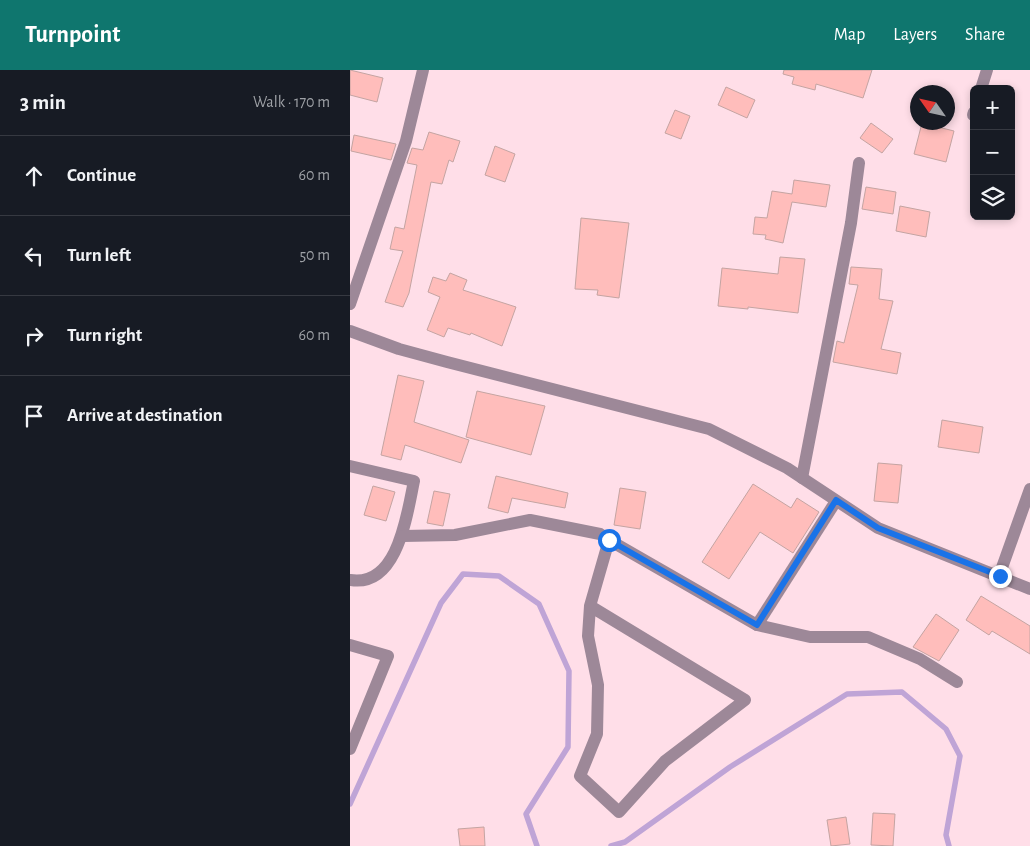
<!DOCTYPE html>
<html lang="en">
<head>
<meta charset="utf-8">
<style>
	body { margin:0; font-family:"Alegreya Sans",sans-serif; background:#20242c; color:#f1f3f6 }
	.controls { position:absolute; right:15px; top:15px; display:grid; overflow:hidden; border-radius:8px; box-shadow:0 2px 8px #0003 }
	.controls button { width:45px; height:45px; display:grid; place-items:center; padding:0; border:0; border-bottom:1px solid #363941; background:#171b24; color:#f1f3f6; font:25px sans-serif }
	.compass { position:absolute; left:560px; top:15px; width:45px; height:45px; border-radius:50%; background:#171b24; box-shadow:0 2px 8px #0003; rotate:304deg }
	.stop { position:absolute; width:15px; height:15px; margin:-11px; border:4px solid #1a73e8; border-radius:50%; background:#fff }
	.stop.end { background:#1a73e8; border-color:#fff; box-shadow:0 1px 5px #0008 }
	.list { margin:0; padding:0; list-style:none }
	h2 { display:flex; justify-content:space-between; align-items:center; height:65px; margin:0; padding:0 20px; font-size:21px }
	h2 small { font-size:16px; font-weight:400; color:#9ea1a6 }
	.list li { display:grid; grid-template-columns:32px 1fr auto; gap:15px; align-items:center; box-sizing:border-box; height:80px; padding:0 20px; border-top:1px solid #363941 }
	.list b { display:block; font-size:19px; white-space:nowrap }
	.list em { font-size:16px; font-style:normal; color:#9ea1a6 }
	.icon { flex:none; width:28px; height:28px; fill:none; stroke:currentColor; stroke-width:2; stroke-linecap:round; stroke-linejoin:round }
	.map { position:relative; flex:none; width:680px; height:776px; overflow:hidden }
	header { display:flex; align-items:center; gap:30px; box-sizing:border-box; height:70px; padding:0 25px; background:#0f766e; color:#fff }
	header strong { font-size:24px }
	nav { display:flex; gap:28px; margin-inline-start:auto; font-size:18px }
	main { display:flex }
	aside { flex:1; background:#171b24 }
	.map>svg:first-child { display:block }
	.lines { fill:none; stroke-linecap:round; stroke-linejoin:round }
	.stream { stroke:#bfa4d6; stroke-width:5.5 }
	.building { fill:#ffbdbb; stroke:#c4a4a2 }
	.minor { stroke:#9d8898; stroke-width:12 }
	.route { stroke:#1a73e8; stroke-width:6 }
</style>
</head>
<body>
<header>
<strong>Turnpoint</strong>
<nav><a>Map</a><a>Layers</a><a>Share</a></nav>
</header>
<main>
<aside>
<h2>3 min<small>Walk · 170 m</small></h2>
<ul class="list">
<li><svg class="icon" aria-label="ahead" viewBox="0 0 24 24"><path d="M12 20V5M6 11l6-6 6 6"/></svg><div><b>Continue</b></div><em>60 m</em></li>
<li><svg class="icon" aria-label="left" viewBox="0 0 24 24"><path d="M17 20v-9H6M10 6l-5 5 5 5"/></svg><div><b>Turn left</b></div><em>50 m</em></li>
<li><svg class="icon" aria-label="right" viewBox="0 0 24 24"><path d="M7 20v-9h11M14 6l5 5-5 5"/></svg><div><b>Turn right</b></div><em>60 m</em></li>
<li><svg class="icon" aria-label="arrive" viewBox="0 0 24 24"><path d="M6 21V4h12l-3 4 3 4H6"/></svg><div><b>Arrive at destination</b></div></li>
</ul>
</aside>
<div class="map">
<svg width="680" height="776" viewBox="0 0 680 776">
	<rect width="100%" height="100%" fill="#ffdee8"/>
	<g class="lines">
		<g class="stream">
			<polyline points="0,734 91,533 113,504 149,506 189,534 219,601 218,677 176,744 187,776"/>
			<polyline points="261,776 275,772 380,697 497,624 552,622 596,659 610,686 596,765 599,776"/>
		</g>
	</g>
	<g class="building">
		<polygon points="0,0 33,8 27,32 0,25"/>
		<polygon points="434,0 522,0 513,28 466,14 465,20 442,14 444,7 433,4"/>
		<polygon points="376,17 405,30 397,48 368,35"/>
		<polygon points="325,40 340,46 331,69 315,63"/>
		<polygon points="521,53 543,69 532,83 510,68"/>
		<polygon points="572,53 604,61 596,92 564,84"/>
		<polygon points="79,62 110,71 103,92 99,90 92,114 81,112 59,223 53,237 35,232 53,181 40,179 45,157 54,159 67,95 57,93 62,78 73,80"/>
		<polygon points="4,65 46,74 41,90 1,81"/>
		<polygon points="145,76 165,84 155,112 135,105"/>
		<polygon points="444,110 480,115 476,137 442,132 433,173 415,169 416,165 403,164 405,147 417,148 422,121 442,124"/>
		<polygon points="516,117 546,122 543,144 512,139"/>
		<polygon points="550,136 580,142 576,167 546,161"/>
		<polygon points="231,148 279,153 269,228 247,225 248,220 225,219"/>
		<polygon points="430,187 455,189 448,243 398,237 398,239 368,236 372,198 428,204"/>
		<polygon points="501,197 532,199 529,229 543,231 531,279 551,283 547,304 483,292 487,271 494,273 508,215 499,214"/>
		<polygon points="100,203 117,210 113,220 166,237 152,276 121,263 120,265 98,258 94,267 77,260 90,227 78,222 83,207 96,211"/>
		<polygon points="48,305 74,311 64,352 119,370 111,393 55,375 51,390 31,385"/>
		<polygon points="127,321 195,336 181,385 116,367"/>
		<polygon points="592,350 633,357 629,383 588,377"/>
		<polygon points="528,393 552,395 548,433 524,431"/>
		<polygon points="146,406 218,423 215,438 162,428 158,443 138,438"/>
		<polygon points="403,414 441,438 447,428 469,442 443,483 410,462 379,509 352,492"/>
		<polygon points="23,416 45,422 36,451 14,445"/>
		<polygon points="270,418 296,422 290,459 264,455"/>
		<polygon points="84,421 100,424 93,456 77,453"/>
		<polygon points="631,526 680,556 680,584 642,561 639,565 616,550"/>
		<polygon points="586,544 609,560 589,591 563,577"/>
		<polygon points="523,743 545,744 543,776 521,775"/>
		<polygon points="496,747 500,774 481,776 477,750"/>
		<polygon points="134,757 135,776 110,776 108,759"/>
	</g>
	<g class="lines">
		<g class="minor">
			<polyline points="631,19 637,0"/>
			<polyline points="623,45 624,42"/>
			<polyline points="0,234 56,71 73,0"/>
			<polyline points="0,261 49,279 97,292 359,359 437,398 528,458 680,519"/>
			<path d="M0 396 64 411C57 444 48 518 0 510"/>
			<polyline points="452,408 501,153 509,93"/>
			<polyline points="53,466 105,465 180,450 250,464 259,470 240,536 238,566 248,615 247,664 230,706 269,742 315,691 395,630 240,536"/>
			<polyline points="259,470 407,555 460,567 518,567 570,589 607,612"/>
			<polyline points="649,506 680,419"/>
			<polyline points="407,555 486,431"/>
			<polyline points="0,575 38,586 0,679"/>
		</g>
	</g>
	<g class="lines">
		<polyline class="route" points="259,470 407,555 486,430 528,458 650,506"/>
	</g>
</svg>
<div class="controls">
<button>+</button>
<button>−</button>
<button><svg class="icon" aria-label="layers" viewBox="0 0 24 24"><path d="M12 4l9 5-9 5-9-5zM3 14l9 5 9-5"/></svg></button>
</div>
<svg class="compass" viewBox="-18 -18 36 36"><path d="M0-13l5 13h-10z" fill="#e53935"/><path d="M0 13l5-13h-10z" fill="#9ea1a6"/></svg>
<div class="stop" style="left:259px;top:470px"></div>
<div class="stop end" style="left:650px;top:506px"></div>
</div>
</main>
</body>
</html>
